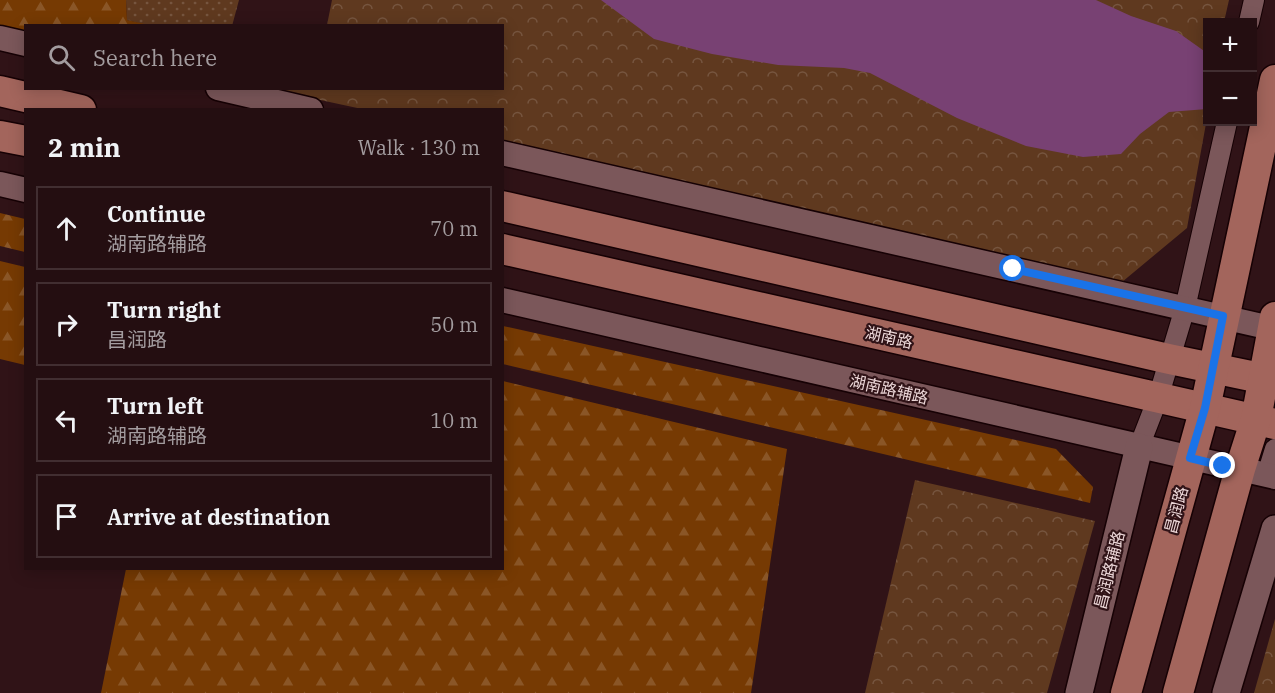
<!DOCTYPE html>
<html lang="en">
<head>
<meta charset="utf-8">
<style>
	body { margin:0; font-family:"IBM Plex Serif","Noto Sans SC",serif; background:#2c171a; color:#f1f3f6 }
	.controls { position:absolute; right:18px; top:18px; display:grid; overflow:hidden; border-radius:0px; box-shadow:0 3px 15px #0003 }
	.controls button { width:54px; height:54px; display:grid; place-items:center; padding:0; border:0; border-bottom:2px solid #412e31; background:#240e11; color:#f1f3f6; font:30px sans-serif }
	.stop { position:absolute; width:18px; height:18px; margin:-14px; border:4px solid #1a73e8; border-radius:50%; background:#fff }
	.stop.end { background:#1a73e8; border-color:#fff; box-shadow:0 2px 6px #0008 }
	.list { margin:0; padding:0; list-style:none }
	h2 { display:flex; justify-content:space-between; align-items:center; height:78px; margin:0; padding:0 24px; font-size:26px }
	h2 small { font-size:20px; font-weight:400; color:#a39c9f }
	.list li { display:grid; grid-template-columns:39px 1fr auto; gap:18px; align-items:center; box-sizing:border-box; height:84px; margin:0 12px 12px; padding:0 12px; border:2px solid #412e31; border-radius:0px }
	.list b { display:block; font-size:22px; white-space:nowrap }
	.list p { margin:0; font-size:20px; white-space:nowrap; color:#a39c9f }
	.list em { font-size:20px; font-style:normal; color:#a39c9f }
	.icon { flex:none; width:33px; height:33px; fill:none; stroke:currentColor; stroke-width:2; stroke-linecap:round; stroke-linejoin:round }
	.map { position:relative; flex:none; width:1275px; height:693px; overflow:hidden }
	.search { position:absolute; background:#240e11; box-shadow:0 3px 15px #0003; left:24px; top:24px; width:480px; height:66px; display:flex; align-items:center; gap:15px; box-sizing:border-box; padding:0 21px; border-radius:0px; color:#a39c9f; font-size:22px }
	.panel { position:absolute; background:#240e11; box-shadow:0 3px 15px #0003; left:24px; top:108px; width:480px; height:462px; border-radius:0px }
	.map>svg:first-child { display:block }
	.grass { fill:url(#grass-dots) }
	.forest { fill:url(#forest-firs) }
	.park { fill:url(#park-crowns) }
	.water { fill:#784173 }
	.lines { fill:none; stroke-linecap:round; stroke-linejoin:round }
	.minor-casing { stroke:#160104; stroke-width:22 }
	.tertiary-casing { stroke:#160104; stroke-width:27 }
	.secondary-casing { stroke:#160104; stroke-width:30 }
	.primary-casing { stroke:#160104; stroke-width:33 }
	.minor { stroke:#7b575a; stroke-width:20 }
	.tertiary { stroke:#7b575a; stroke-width:24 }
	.secondary { stroke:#7b575a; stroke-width:27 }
	.primary { stroke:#a3655c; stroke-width:30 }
	.route { stroke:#1a73e8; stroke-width:8 }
	.labels { text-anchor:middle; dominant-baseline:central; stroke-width:4.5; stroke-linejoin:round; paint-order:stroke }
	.street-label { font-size:16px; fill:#ecd7d8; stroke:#301317 }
</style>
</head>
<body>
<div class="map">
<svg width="1275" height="693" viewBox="0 0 1275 693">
	<defs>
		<pattern id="grass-dots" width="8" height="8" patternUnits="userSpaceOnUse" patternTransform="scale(1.5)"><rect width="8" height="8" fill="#5f391f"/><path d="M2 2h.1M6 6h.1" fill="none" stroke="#76553f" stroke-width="1.8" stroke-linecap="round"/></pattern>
		<pattern id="forest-firs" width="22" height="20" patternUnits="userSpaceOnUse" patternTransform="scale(1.5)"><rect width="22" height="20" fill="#763a03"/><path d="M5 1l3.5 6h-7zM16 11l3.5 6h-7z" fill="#8a5627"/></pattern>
		<pattern id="park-crowns" width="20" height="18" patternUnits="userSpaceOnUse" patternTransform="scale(1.5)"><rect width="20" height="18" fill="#5f391f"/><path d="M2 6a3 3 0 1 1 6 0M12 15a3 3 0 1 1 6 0" fill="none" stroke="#76553f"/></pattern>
	</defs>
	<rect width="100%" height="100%" fill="#301317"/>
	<polygon class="grass" points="126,0 239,0 232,26 149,26 127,20"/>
	<g class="forest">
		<polygon points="0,0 126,0 127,20 149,25 26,26 25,33 0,27"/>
		<polygon points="0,213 25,219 25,252 0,246"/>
		<polygon points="0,261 25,267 25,365 0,359"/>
		<polygon points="503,326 1056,449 1093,487 1090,503 503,364"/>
		<polygon points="503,381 787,449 751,693 101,693 126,569 502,568"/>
	</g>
	<g class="park">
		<polygon points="332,0 1229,0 1224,22 1208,22 1207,118 1187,228 1122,282 503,141 502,110 362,109 269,89 502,88 502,26 327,25"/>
		<polygon points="915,480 1095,521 1047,693 865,693"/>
		<polygon points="1275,619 1275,693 1254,693"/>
	</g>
	<polygon class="water" points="601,0 1096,0 1131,16 1176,31 1207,53 1207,109 1169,112 1140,134 1121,154 1083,157 1026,146 957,118 870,73 844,68 778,65 712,54 654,39"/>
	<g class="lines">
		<defs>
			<g id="minor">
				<polyline points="1249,22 1254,0"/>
				<polyline points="1139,447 1158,398 1185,308 1227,122"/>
				<polyline points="1267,475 1275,449"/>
			</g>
			<g id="tertiary">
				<polyline points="0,38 26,44"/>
				<polyline points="218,88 311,110"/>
				<polyline points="502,153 1275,329"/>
				<polyline points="0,184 26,190"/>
				<polyline points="502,300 1275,477"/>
			</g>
			<g id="secondary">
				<polyline points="1079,693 1139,447"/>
				<polyline points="1226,693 1275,529"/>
			</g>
			<g id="primary">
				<polyline points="0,91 81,110"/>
				<polyline points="0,136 26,141"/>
				<polyline points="502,206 1169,359 1275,381"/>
				<polyline points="502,249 1275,424"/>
				<polyline points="1126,693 1205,408 1275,80"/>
				<polyline points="1178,693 1240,469 1256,419 1275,317"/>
			</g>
		</defs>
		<use href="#minor" class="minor-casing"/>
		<use href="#tertiary" class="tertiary-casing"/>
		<use href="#secondary" class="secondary-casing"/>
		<use href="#primary" class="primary-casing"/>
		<use href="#minor" class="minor"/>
		<use href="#tertiary" class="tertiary"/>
		<use href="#secondary" class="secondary"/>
		<use href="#primary" class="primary"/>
	</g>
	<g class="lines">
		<polyline class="route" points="1013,269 1223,316 1205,408 1190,458 1223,466"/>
	</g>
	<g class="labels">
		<g class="street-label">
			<text transform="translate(889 337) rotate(13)">湖南路</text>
			<text transform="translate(889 389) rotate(13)">湖南路辅路</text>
			<text transform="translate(1176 510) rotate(-75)">昌润路</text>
			<text transform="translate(1109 570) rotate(-76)">昌润路辅路</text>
		</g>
	</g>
</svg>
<div class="controls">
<button>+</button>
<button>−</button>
</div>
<div class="stop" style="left:1013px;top:269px"></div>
<div class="stop end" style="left:1223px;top:466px"></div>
<div class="search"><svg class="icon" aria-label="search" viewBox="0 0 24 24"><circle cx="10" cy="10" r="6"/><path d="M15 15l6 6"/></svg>Search here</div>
<section class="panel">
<h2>2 min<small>Walk · 130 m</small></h2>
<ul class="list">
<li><svg class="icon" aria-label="ahead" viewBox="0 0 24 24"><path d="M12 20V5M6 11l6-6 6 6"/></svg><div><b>Continue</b><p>湖南路辅路</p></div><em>70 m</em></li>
<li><svg class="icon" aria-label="right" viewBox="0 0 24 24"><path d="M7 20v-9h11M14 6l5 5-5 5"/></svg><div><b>Turn right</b><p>昌润路</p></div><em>50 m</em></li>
<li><svg class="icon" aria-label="left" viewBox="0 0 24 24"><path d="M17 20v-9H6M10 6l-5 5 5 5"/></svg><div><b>Turn left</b><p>湖南路辅路</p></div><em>10 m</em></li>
<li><svg class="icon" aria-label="arrive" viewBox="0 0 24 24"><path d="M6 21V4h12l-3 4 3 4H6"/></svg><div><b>Arrive at destination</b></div></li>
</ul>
</section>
</div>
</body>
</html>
